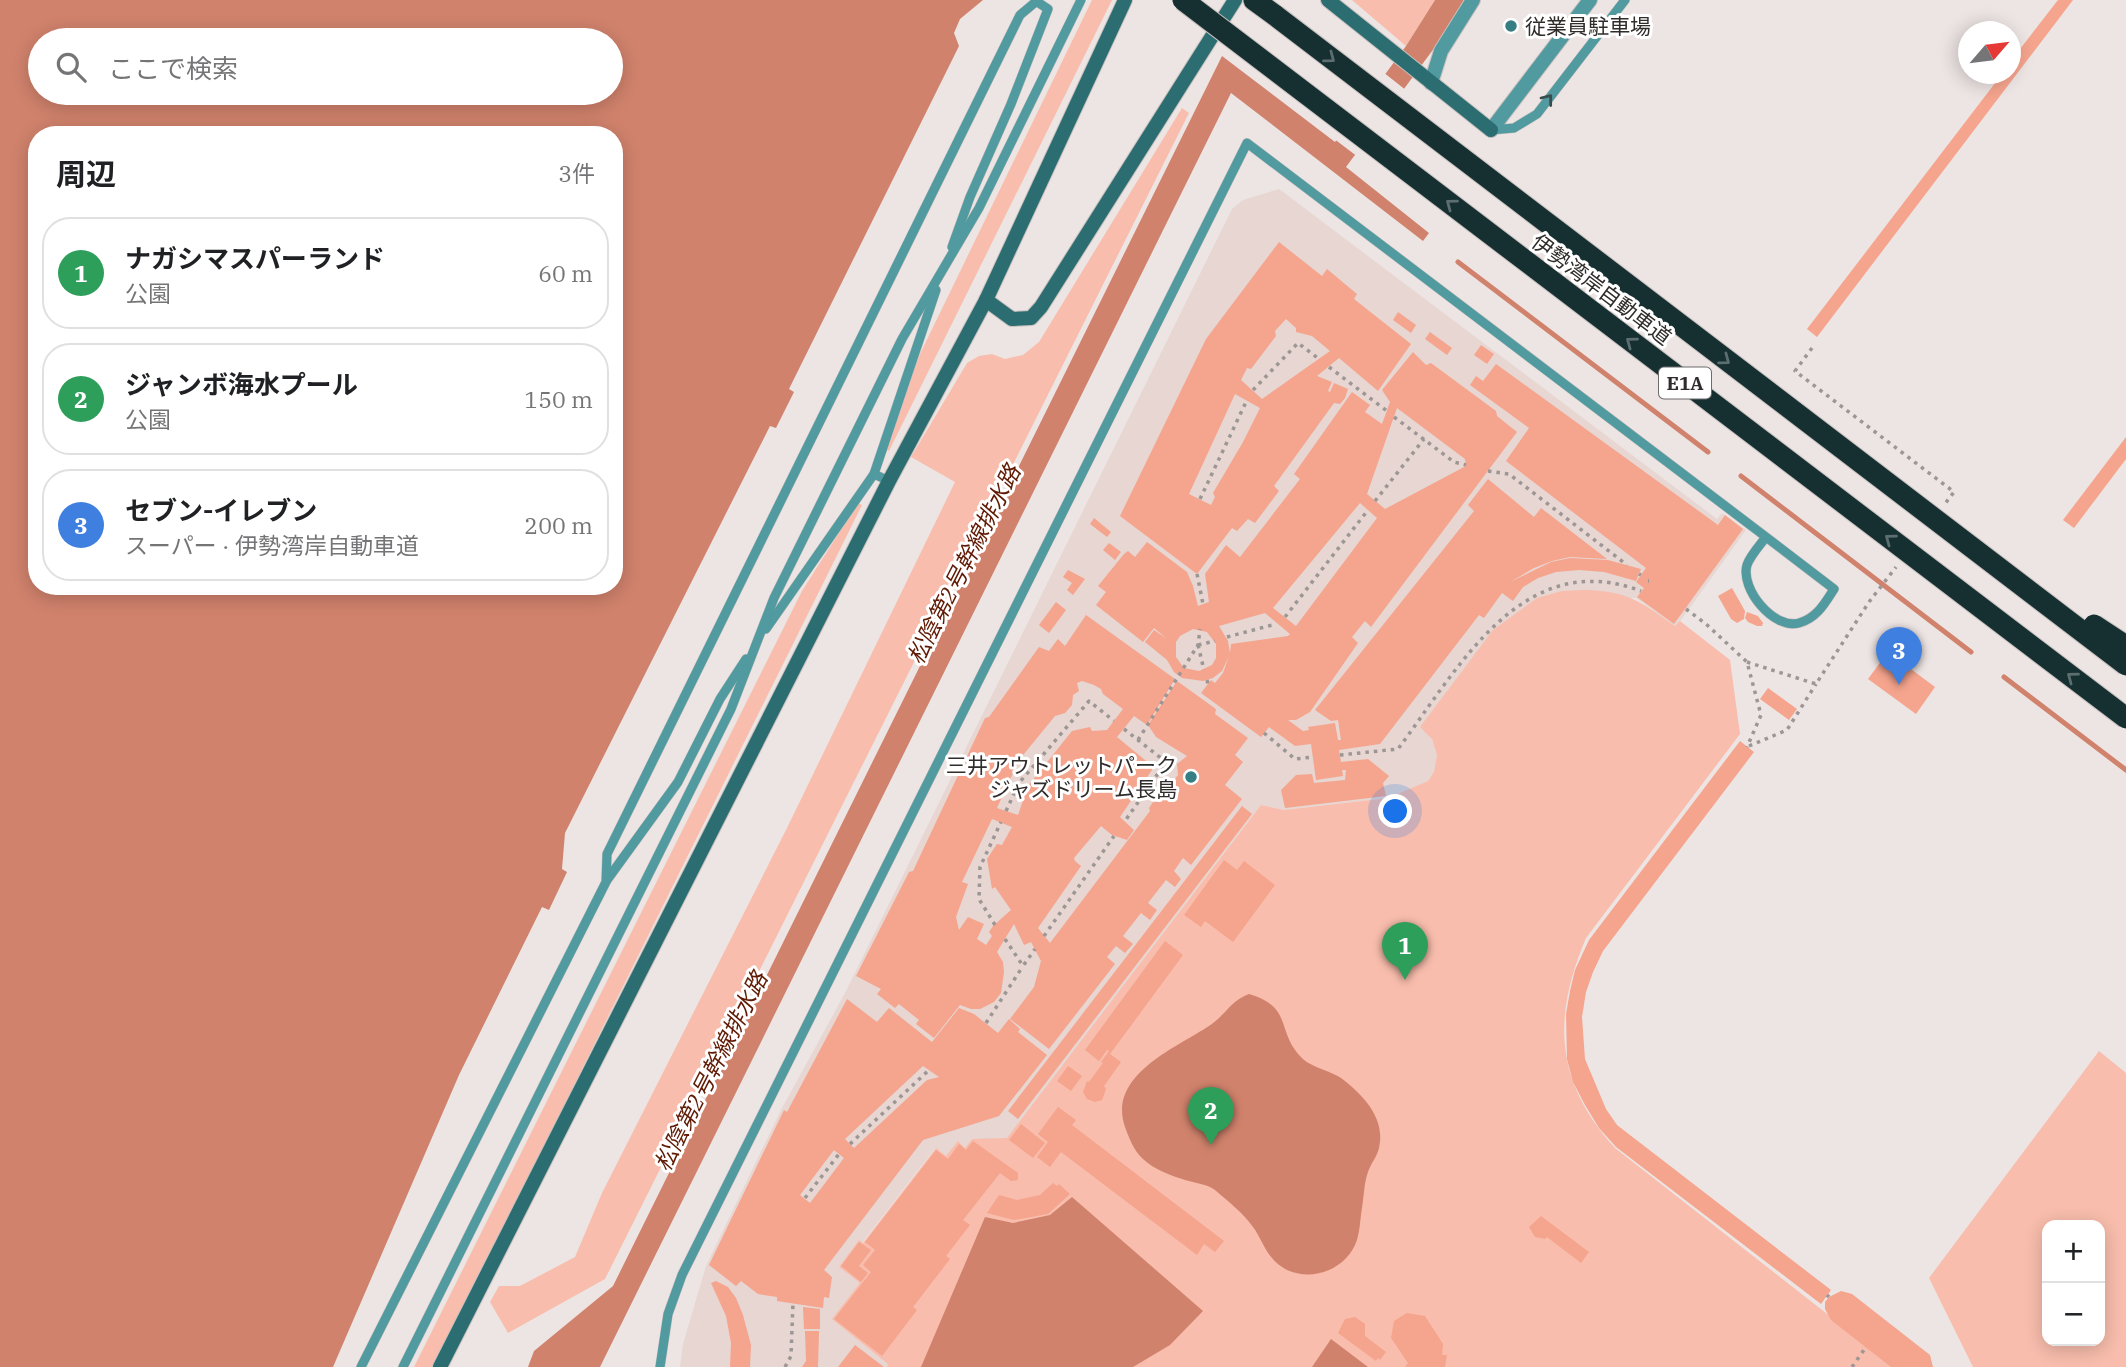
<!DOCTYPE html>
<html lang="ja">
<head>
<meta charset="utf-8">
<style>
	body { margin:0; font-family:"IBM Plex Serif","Noto Sans JP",serif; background:#f6f6f6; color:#202124 }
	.controls { position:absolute; right:21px; bottom:21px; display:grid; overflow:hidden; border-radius:14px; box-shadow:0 4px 18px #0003 }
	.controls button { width:63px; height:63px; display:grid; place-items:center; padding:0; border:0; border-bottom:2px solid #e0e0e0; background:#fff; color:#202124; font:35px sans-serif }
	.compass { position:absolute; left:1958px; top:21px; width:63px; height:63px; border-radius:50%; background:#fff; box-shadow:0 4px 18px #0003; rotate:62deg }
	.you { position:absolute; left:1396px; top:812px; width:24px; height:24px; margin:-18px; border:5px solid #fff; border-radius:50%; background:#1a73e8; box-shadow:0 0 0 10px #1a73e833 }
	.badge { display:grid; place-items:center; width:46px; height:46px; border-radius:50%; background:#357e83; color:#fff; font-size:23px; font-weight:700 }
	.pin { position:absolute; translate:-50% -58px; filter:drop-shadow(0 2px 4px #0008) }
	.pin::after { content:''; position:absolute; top:37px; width:24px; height:21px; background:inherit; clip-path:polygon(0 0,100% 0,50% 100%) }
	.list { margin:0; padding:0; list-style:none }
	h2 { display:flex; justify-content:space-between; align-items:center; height:91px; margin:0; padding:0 28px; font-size:30px }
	h2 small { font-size:23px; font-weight:400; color:#757577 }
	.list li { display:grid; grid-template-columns:46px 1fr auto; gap:21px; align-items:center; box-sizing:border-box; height:112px; margin:0 14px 14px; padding:0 14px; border:2px solid #e0e0e0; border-radius:28px }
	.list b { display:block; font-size:26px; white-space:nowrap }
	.list p { margin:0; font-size:23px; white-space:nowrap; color:#757577 }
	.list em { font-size:23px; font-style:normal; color:#757577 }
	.icon { flex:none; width:38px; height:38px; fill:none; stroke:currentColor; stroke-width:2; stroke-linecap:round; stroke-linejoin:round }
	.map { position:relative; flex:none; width:2126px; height:1367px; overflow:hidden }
	.search { position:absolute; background:#fff; box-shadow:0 4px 18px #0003; left:28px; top:28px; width:595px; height:77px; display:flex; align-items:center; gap:18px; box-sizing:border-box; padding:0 24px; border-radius:38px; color:#757577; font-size:26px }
	.panel { position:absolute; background:#fff; box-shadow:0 4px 18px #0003; left:28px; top:126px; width:595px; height:469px; border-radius:28px }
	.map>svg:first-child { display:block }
	.built { fill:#e7d6d1 }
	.green { fill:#f8bdac; fill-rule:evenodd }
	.water { fill:#d0826c; fill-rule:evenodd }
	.pier { fill:#ede5e3 }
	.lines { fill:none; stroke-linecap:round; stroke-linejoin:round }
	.stream { stroke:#d0826c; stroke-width:5 }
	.building { fill:#f5a48d; fill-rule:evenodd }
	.lane-casing { stroke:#c7c0be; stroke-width:10 }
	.street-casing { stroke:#c7c0be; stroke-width:16 }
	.secondary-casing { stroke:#c7c0be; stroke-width:16 }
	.highway-casing { stroke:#c7c0be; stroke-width:23 }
	.path { stroke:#9c9695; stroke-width:3.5; stroke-dasharray:3.5 5; stroke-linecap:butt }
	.lane { stroke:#519a9f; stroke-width:9 }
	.street { stroke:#519a9f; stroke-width:14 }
	.secondary { stroke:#2b6d71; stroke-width:14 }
	.highway { stroke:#163032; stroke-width:21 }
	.highway-bridge-casing { stroke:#c7c0be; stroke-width:23; stroke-linecap:butt }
	.highway-bridge { stroke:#163032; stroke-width:21 }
	.oneway { stroke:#5c6e70 }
	.oneway2 { stroke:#394d4e }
	.poi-dot { fill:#357e83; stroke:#fff; stroke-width:2.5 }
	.labels { text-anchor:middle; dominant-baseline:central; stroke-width:6; stroke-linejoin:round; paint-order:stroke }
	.shield { fill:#fff; stroke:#6d6b6b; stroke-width:2 }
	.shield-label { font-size:19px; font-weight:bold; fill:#2f2c2b }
	.poi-label { font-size:21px; fill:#2f2c2b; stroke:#fff; text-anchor:start }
	.street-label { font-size:21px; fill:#2f2c2b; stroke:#fff }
	.water-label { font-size:23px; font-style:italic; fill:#601a04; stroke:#fff }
</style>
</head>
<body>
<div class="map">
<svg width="2126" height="1367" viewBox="0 0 2126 1367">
	<rect width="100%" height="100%" fill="#ede5e3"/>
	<polygon class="built" points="1279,189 1717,519 1722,513 1746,530 1676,627 1636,598 1537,598 1524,608 1432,739 1437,755 1434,772 1428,781 1388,798 1284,810 1261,805 1007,1139 972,1139 965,1148 946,1156 935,1148 862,1243 859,1241 839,1267 860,1283 889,1365 887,1367 680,1367 683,1344 706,1266 781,1110 845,993 1232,209 1243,200"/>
	<g class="green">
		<polygon points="1092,0 1112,0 889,451 885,449 919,356"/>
		<polygon points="1352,0 1435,0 1406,46"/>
		<polygon points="1182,108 1189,113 605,1279 508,1333 490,1302 499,1286 520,1286 575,1257 602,1193 787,828 955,482 911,457 967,363 979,356 992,354 1005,359 1023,355 1039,342"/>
		<polygon points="858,503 862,505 434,1367 414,1367 802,591"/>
		<path d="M1583 590C1628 591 1640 601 1675 626L1680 621 1730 660 1740 734 1586 938C1552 1018 1555 1082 1615 1148L1895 1367H887L888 1364 832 1319 860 1283 839 1267 859 1240 863 1243 936 1148 946 1156 958 1141 965 1148 972 1139 1007 1138 1261 805 1284 810 1388 798 1428 781 1434 772 1437 755 1432 739 1420 727 1493 630 1537 598 1562 591Z"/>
		<path d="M2099 1051 2126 1073V1367H1973L1929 1278ZM2100 1225V1341H2047V1225Z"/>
	</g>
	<g class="water">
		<path d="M0 0H983L960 19 954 33 959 46 789 389 794 392 776 428 770 426 565 833 562 869 567 872 549 910 542 907 459 1075 333 1367H0ZM40 40H611V93H40ZM37 135H614V586H37Z"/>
		<polygon points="1435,0 1464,0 1438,43 1346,167 1429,233 1423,241 1231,93 600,1367 528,1367 534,1351 613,1286 1222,56 1335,142 1406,46"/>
		<path d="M1249 994C1293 1007 1276 1030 1300 1056 1309 1067 1329 1070 1341 1078 1363 1095 1386 1118 1379 1148 1377 1157 1371 1163 1368 1172 1364 1183 1364 1196 1362 1208 1360 1219 1360 1235 1355 1245 1341 1276 1295 1286 1272 1258 1264 1249 1260 1236 1253 1227 1242 1212 1229 1202 1215 1190 1207 1184 1195 1183 1185 1180 1172 1176 1153 1169 1143 1159 1134 1151 1129 1138 1125 1127 1107 1075 1176 1048 1209 1026 1226 1015 1230 1001 1249 994Z"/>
		<polygon points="1072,1197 1203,1311 1170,1345 1133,1367 921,1367 985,1217 1013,1223 1050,1215"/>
		<polygon points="1331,1339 1368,1367 1312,1367"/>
	</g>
	<polygon class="pier" points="1221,53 1225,53 1334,138 1383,72 1407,91 1358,157"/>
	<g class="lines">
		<g class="stream">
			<polyline points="1458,262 1708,452"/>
			<polyline points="1741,476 1971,652"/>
			<polyline points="2004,677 2126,770"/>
		</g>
	</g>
	<g class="building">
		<polygon points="2058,0 2073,0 1817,337 1807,329 2002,74 2010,74 2010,62"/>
		<path d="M1279 242 1322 276 1327 269 1357 294 1354 299 1411 344 1378 391 1339 358 1317 376 1332 382 1328 391 1330 392 1334 383 1348 389 1345 398 1340 404 1334 403 1274 486 1279 491 1255 523 1248 519 1237 531 1232 528 1197 574 1120 516 1206 339ZM1286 319 1296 328V332L1312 336 1330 351 1262 399 1241 380 1247 368 1251 369 1276 336 1275 331ZM1235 394 1260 408 1243 442 1213 493 1215 497 1211 505 1189 494Z"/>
		<polygon points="1398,312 1416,325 1411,333 1393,320"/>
		<polygon points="1430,332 1452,348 1447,355 1425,339"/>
		<polygon points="1481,345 1494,354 1487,364 1474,355"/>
		<path d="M1413 352 1426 365 1431 363 1496 411 1497 416 1517 432 1371 627 1365 621 1352 637 1358 643 1310 712 1296 720H1288L1303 731 1309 730 1308 727 1335 723 1338 740H1341L1338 720 1331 721 1315 710 1474 511 1468 505 1488 479 1534 517 1541 508 1607 559 1570 557 1552 561 1534 568 1510 582 1551 562 1570 558 1608 560 1641 569 1636 581 1604 572 1579 570 1556 572 1538 578 1523 587 1513 601 1502 593 1484 618 1479 615 1380 744 1339 750 1341 762 1368 759 1389 776 1383 783 1386 796 1285 808 1281 790 1296 775 1312 774 1314 783 1345 780 1346 770H1342L1343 776 1316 780 1311 744 1295 746 1269 727 1261 737 1201 693 1211 680 1215 683 1223 673 1229 656 1222 671 1213 678 1203 681 1182 678 1174 672 1167 660 1145 642 1154 630 1167 639 1154 628 1143 642 1096 605 1106 592 1098 586 1124 554 1128 551 1135 557 1147 542 1187 572 1193 586 1198 606 1209 602 1205 574 1226 545 1240 557 1300 479 1294 474 1352 392 1370 405 1365 412 1382 424 1390 402 1382 390ZM1397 408 1465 459 1466 466 1385 509 1367 494ZM1360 503 1377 518 1296 626 1273 608ZM1265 613 1290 634 1288 636 1231 644 1230 653 1228 641 1219 626ZM1193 629 1207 632 1216 644V658L1212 665 1199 671 1184 668 1176 657V642L1180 636Z"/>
		<polygon points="1496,364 1718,525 1725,515 1743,529 1674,624 1637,597 1644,588 1636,582 1646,568 1506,461 1529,428 1470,385 1476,376 1483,381"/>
		<polygon points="2126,437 2126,459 2074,528 2063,520"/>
		<polygon points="1094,518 1111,532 1107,537 1090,524"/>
		<polygon points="1109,543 1121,552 1115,560 1103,550"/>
		<polygon points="1068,570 1085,579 1073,595 1067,590 1072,583 1063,577"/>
		<polygon points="1732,588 1745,611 1744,619 1737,623 1731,619 1718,596"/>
		<polygon points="1056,602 1066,610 1049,633 1039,625"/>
		<polygon points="1747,612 1758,616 1763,623 1762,626 1757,626 1748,622 1745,618"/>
		<path d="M1086 615 1175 679 1147 725 1134 716 1117 737 1151 765 1152 770 1120 817 1134 830 1127 840 1112 835 1101 826 1074 858 1075 861 1081 866 1038 928 1050 943 1150 811 1149 808 1163 787 1167 789 1178 775 1177 764 1187 756 1156 737 1148 725 1177 681 1216 709 1215 714 1248 738 1235 755 1243 762 1225 785 1242 799 1191 865 1183 858 1174 871 1181 879 1175 887 1166 880 1148 903 1157 910 1150 920 1141 913 1123 936 1133 944 1125 953 1116 946 1107 957 1115 964 1049 1049 1010 1019 1034 987 1041 961 1031 942 1024 945 1014 924 997 952 1003 962 1004 972 1001 993 994 1002 980 1009H971L960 1005 934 1038 916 1024 919 1020 899 1004 895 1008 877 994 881 989 856 976 909 872 913 871 985 718 989 717 1039 647 1049 651 1058 639 1065 646ZM1082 681 1094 685 1101 689 1103 694 1123 709 1107 730 1092 731 1090 727 1072 731 1028 786 1018 815 997 808 1019 760 1055 716 1065 713 1072 705 1073 695 1079 691 1077 683ZM992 819 1012 827 1002 845 997 844 987 859 992 889 995 887 1011 910 993 926 989 932 992 936 986 945 977 939 984 924 968 917 959 930 956 917 968 884 962 882Z"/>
		<polygon points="1888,652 1935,687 1916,714 1868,679"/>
		<polygon points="1768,688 1797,709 1789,720 1760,699"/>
		<polygon points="1740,741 1754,752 1603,951 1593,972 1586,992 1582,1017 1585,1059 1606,1109 1617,1125 1831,1290 1821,1304 1616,1147 1599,1128 1585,1105 1573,1082 1567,1059 1566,1014 1570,991 1575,970 1589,940"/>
		<polygon points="1242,806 1252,814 1018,1119 1008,1111"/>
		<polygon points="1224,860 1237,870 1244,861 1275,885 1233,942 1205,921 1201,927 1184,915"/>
		<polygon points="1165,941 1183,955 1110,1054 1121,1062 1104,1086 1106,1089 1102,1100 1095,1102 1087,1099 1083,1092 1087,1081 1089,1082 1103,1063 1101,1062 1109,1051 1107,1050 1099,1061 1085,1050"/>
		<path d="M847 999 877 1022 889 1008 932 1042 959 1008 974 1014 998 1033 1009 1019 1020 1029 1018 1032 1047 1055 999 1116 923 1140 824 1270 832 1277 829 1298 824 1297 823 1308 777 1301V1297L758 1294 741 1281 736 1286 709 1265 784 1110 787 1112ZM923 1066 939 1077 927 1080 854 1148 845 1139ZM834 1150 844 1158 810 1203 800 1195Z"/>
		<polygon points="1068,1066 1082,1076 1071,1091 1057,1081"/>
		<polygon points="1058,1107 1076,1120 1072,1125 1224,1241 1215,1252 1204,1244 1197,1255 1061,1152 1050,1167 1037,1157 1048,1142 1038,1134"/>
		<polygon points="1021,1124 1045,1143 1033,1158 1009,1140"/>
		<polygon points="973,1141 1018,1173 1018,1180 1011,1181 1000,1173 963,1220 970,1225 946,1256 950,1259 913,1307 917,1310 882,1356 834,1319 871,1272 863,1265 875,1250 865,1242 936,1150 948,1159 959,1144 966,1150"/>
		<polygon points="1053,1183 1057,1186 1059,1184 1070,1194 1048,1214 1014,1220 987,1213 999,1195 1017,1200 1040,1195"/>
		<polygon points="1541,1216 1589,1252 1581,1263 1547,1237 1545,1239 1535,1237 1529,1227"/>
		<polygon points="859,1242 871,1250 859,1266 868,1273 861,1282 841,1266"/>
		<polygon points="716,1281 728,1287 736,1298 743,1315 751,1345 750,1367 730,1367 731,1343 726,1316 711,1283"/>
		<polygon points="1841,1291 1852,1294 1930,1355 1933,1367 1891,1367 1831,1320 1825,1309 1825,1302 1829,1297"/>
		<polygon points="803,1307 820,1309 820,1329 804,1329"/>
		<polygon points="1407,1313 1425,1316 1443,1344 1442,1355 1447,1355 1445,1367 1405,1367 1408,1363 1391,1338 1394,1321"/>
		<polygon points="1355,1317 1365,1324 1365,1336 1386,1352 1380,1360 1378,1358 1376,1361 1338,1333 1345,1319"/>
		<polygon points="805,1331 819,1331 818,1367 802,1367 806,1361"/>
		<polygon points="855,1345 884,1367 838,1367"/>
	</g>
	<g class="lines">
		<defs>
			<g id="lane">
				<polyline points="1491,130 1514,128 1537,114 1625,0"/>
				<polyline points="952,247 970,197 1011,104 1048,9 1036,1"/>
				<polyline points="874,474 936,290"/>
				<polyline points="766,629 874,474 889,481"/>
				<polyline points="607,880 678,782 720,699 746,659"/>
				<polyline points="361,1367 606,882 607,854 1020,15 1038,0"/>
				<polyline points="403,1367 731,709 774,598 902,339 979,208 1081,0"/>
				<path d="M660 1367 668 1314 682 1275 1247 143 1766 537 1834 589C1825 603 1817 618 1799 623 1774 630 1740 589 1747 565 1750 556 1760 545 1766 537"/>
			</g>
			<g id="street">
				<polyline points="1431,83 1441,51 1473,0"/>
				<polyline points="1491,130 1590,0"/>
			</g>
			<g id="secondary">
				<polyline points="1328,0 1491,130"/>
				<polyline points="986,300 1012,319 1031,318 1041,307 1235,0"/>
				<polyline points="440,1367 889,481 986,300 1125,0"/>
			</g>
			<polyline id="highway" points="1254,0 1276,16"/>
		</defs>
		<use href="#lane" class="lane-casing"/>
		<use href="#street" class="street-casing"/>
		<use href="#secondary" class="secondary-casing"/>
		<use href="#highway" class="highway-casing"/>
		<g class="path">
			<polyline points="1812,348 1795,371 1954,492 1944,505"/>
			<polyline points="1329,367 1387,411"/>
			<polyline points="1253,390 1298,343 1319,359"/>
			<polyline points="1394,417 1454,462 1466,465"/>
			<polyline points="1488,471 1509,474 1627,565"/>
			<polyline points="1200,499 1247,400"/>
			<polyline points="1375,501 1424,439"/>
			<polyline points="1197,574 1203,604"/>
			<polyline points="1639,574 1641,575"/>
			<polyline points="1648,581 1649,581"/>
			<polyline points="1686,609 1706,624 1747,662 1761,715 1747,747"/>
			<polyline points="1285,617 1368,510"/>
			<polyline points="1227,637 1276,624"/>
			<polyline points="1198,645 1204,670"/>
			<polyline points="1198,645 1215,641"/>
			<polyline points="1747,662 1816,684 1869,602 1896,567"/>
			<polyline points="1207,680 1208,684"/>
			<polyline points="1124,729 1166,762 1125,821"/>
			<polyline points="1264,733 1295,759 1313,757"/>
			<polyline points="1138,740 1198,645 1200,629"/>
			<polyline points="1749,746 1787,730 1816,684"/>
			<path d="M1340 755 1398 749C1458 669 1522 546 1641 591"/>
			<polyline points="1006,811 1019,783 1089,701 1114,721"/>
			<polyline points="995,925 979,899 980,867 1001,822"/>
			<polyline points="1044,936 1114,836"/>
			<polyline points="1005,939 1023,966 1035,949"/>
			<polyline points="986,1023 1023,966"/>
			<polyline points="850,1144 929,1070"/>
			<polyline points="805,1198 839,1154"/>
			<polyline points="1827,1295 1829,1297"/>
			<polyline points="785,1367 791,1356 793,1303"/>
			<polyline points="1852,1367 1866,1347"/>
		</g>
		<use href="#lane" class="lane"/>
		<use href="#street" class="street"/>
		<use href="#secondary" class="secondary"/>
		<use href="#highway" class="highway"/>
		<defs>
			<g id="highway-bridge">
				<polyline points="1183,0 2126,718"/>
				<polyline points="1276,16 2126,665"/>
				<polyline points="2094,625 2126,646"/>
			</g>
		</defs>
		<use href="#highway-bridge" class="highway-bridge-casing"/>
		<use href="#highway-bridge" class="highway-bridge"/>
	</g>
	<defs><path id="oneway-chevron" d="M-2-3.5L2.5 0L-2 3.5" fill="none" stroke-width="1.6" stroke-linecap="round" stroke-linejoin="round" transform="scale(1.75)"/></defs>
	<g class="oneway">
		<use href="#oneway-chevron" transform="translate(1330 58) rotate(37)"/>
		<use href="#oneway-chevron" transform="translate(1451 204) rotate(-143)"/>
		<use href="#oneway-chevron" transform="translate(1631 342) rotate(-143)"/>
		<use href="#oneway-chevron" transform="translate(1725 360) rotate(37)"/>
		<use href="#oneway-chevron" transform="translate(1890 539) rotate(-143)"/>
		<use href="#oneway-chevron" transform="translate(2072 677) rotate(-143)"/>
	</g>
	<use class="oneway2" href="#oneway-chevron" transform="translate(1548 99) rotate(-52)"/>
	<g class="poi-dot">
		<circle cx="1511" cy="26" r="7"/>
		<circle cx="1191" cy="777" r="7"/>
	</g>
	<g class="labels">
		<rect class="shield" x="1659" y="367.5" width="52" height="31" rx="5"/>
		<g class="shield-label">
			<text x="1685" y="383">E1A</text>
		</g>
		<g class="poi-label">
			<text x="1525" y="26">従業員駐車場</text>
			<text x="1177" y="765" text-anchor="end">三井アウトレットパーク<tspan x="1177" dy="24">ジャズドリーム長島</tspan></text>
		</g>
		<g class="street-label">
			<text transform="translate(1602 289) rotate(37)">伊勢湾岸自動車道</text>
		</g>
		<g class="water-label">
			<text transform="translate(963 564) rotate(-63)">松陰第2号幹線排水路</text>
			<text transform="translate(710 1071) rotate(-63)">松陰第2号幹線排水路</text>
		</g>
	</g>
</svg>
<div class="controls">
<button>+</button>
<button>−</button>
</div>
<svg class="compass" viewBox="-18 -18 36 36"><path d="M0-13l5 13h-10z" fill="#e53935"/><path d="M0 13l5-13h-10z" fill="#757577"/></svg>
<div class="you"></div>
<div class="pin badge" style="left:1405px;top:980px;background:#2e9e5b">1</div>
<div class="pin badge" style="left:1211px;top:1145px;background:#2e9e5b">2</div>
<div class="pin badge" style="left:1899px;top:685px;background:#3f7fe0">3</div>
<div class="search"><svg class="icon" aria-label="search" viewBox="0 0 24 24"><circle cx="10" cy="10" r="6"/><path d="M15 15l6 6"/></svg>ここで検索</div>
<section class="panel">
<h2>周辺<small>3件</small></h2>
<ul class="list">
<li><span class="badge" style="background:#2e9e5b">1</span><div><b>ナガシマスパーランド</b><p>公園</p></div><em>60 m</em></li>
<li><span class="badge" style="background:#2e9e5b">2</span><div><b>ジャンボ海水プール</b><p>公園</p></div><em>150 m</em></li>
<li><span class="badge" style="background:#3f7fe0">3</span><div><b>セブン-イレブン</b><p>スーパー · 伊勢湾岸自動車道</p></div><em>200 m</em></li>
</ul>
</section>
</div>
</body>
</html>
